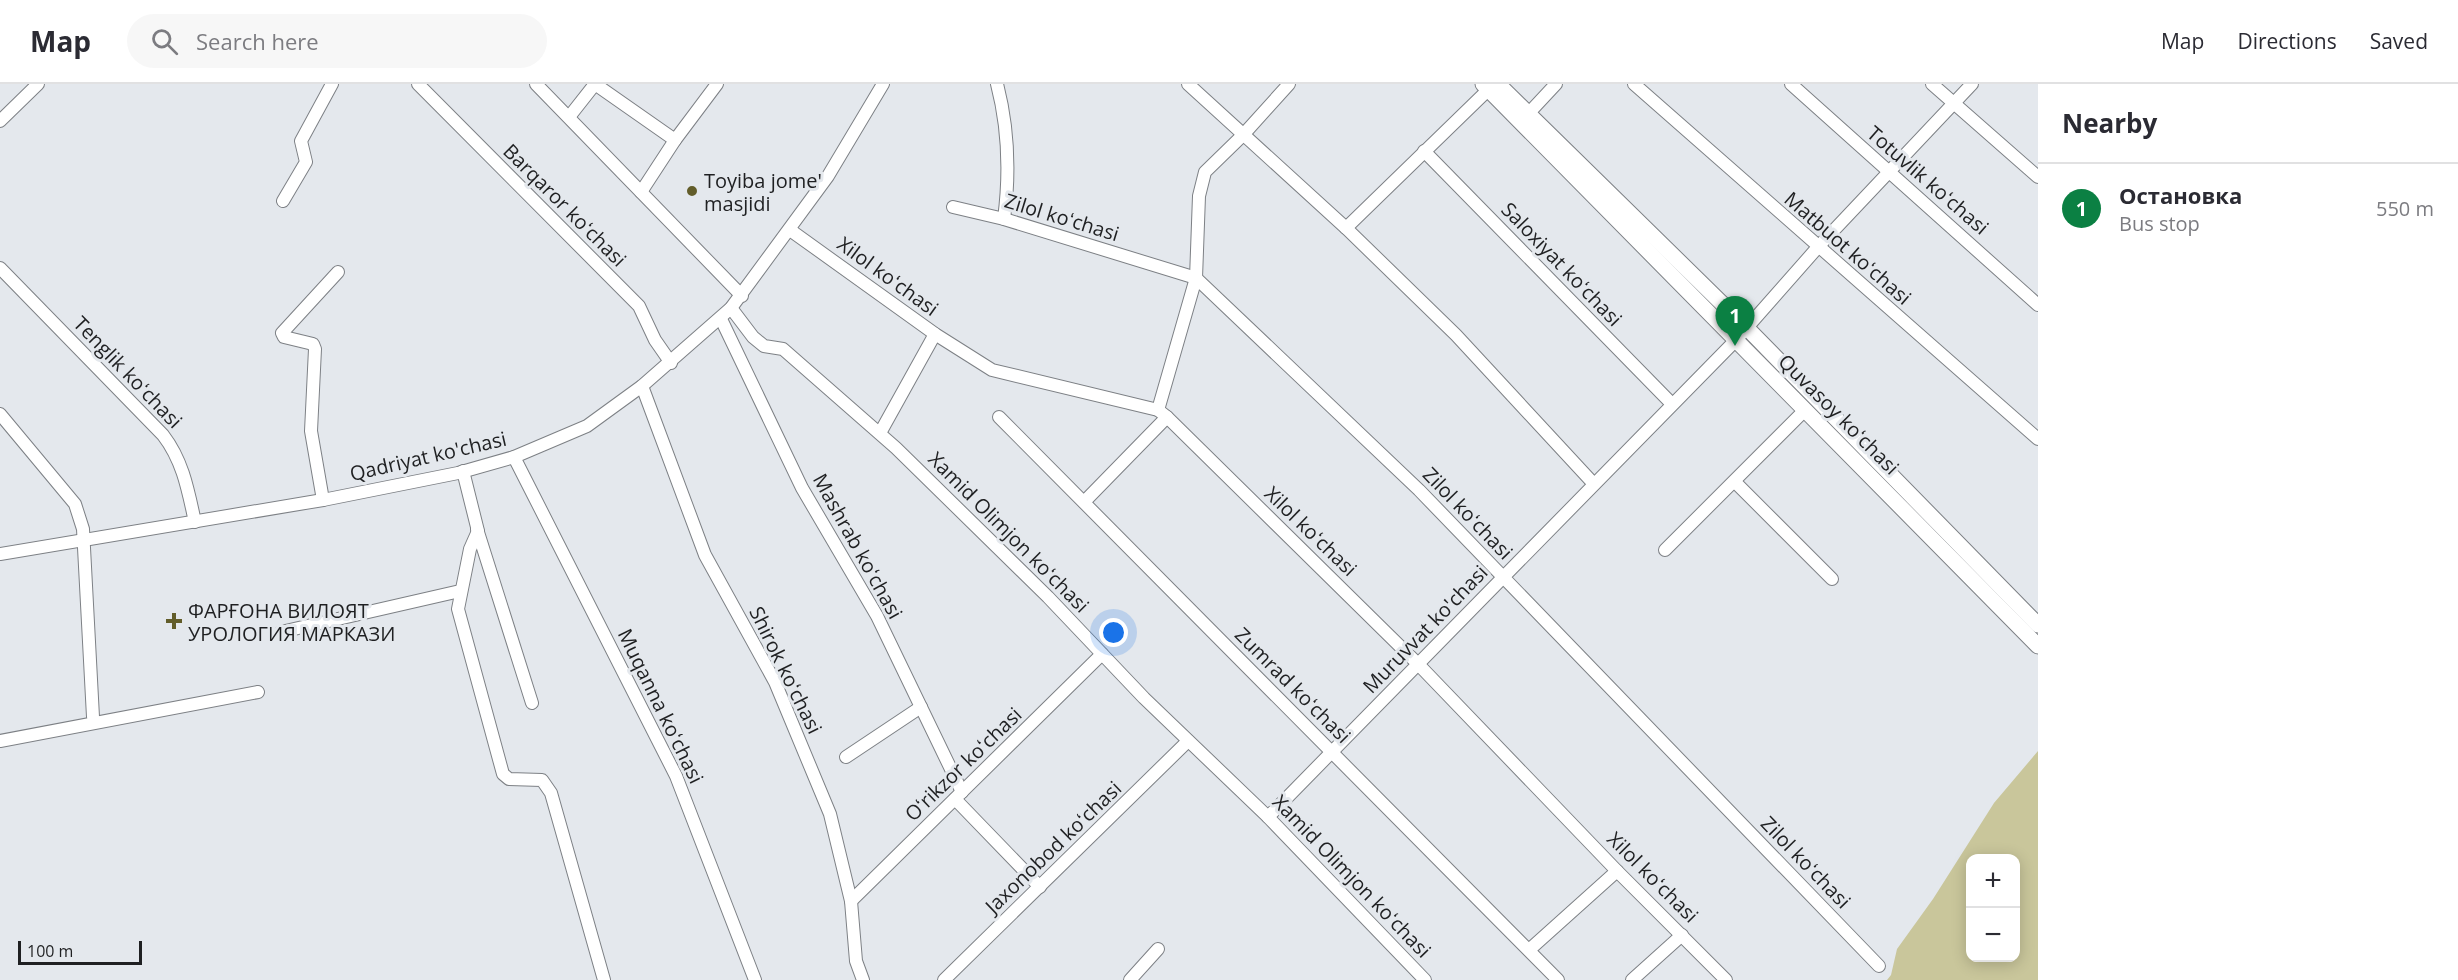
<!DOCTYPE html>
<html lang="en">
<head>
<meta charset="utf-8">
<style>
	body { margin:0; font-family:"Open Sans",sans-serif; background:#f7f7f7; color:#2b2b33 }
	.controls { position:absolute; right:18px; bottom:18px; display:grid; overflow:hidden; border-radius:12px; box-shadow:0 3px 15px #0003 }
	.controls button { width:54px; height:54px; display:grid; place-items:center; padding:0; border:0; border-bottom:2px solid #e1e1e2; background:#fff; color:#2b2b33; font:30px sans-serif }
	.scale { position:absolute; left:18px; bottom:15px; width:124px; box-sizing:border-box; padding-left:6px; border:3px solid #1f2022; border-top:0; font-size:16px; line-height:21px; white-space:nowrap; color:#1f2022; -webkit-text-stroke:4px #e4e8ed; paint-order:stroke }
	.you { position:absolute; left:1114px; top:549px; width:21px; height:21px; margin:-15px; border:4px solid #fff; border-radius:50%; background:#1a73e8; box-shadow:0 0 0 9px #1a73e833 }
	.badge { display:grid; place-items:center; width:39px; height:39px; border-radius:50%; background:#0b8043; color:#fff; font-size:20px; font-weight:700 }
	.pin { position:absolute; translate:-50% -50px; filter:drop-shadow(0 2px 3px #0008) }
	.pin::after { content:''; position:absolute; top:32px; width:21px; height:18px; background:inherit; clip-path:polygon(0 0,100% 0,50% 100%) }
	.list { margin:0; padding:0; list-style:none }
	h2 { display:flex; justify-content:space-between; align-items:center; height:78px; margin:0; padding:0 24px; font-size:26px }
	h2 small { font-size:20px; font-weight:400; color:#7c7c81 }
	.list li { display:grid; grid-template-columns:39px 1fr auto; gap:18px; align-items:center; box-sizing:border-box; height:90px; padding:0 24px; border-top:2px solid #e1e1e2 }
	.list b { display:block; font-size:22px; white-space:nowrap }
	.list p { margin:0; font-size:20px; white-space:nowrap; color:#7c7c81 }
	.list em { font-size:20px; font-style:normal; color:#7c7c81 }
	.icon { flex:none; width:33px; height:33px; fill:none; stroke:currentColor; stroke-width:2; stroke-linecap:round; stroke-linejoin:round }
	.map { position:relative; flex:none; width:2038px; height:896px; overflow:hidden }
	header { display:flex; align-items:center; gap:36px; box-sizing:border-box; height:84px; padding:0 30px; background:#fff; border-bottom:2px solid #e1e1e2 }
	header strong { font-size:28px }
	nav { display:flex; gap:33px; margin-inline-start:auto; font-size:21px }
	.search { width:420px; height:54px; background:#f7f7f7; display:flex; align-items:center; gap:15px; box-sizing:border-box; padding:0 21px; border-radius:33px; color:#7c7c81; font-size:22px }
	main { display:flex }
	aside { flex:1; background:#fff }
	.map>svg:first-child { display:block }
	.green { fill:#c9c69b; fill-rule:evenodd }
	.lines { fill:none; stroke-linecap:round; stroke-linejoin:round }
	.minor-casing { stroke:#7d8085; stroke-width:14 }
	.major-casing { stroke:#7d8085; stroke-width:17 }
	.minor { stroke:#fff; stroke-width:12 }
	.major { stroke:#fff; stroke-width:15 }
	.poi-dot { fill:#625d2a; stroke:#e4e8ed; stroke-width:2 }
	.labels { text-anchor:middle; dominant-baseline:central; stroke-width:6; stroke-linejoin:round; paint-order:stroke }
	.poi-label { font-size:20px; fill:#1f2022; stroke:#e4e8ed; text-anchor:start }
	.street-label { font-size:20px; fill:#1f2022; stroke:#e4e8ed }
</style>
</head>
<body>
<header>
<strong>Map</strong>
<div class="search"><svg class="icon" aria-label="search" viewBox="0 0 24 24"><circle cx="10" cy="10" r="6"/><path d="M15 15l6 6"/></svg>Search here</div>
<nav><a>Map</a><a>Directions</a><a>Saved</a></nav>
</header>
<main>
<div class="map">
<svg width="2038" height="896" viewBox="0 0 2038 896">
	<rect width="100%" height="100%" fill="#e4e8ed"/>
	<path class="green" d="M2038 667V896H1887L1891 891 1897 865 1933 815 1994 719ZM1970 774H2016V874H1970Z"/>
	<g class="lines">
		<defs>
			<g id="minor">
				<polyline points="418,0 639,222 655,256 671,279"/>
				<polyline points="536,0 742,212"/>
				<polyline points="595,0 675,56"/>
				<path d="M997 0C1009 46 1010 89 1004 135"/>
				<polyline points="1188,0 1346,144 1456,251 1593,399"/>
				<polyline points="1634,0 2038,355"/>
				<polyline points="1791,0 2038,221"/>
				<polyline points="1932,0 2038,93"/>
				<polyline points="1528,30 1556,0"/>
				<polyline points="569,33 595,0"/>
				<polyline points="0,37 38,0"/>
				<polyline points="1424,67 1672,320"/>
				<polyline points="641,108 675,56 717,0"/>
				<polyline points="283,117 306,78 301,57 332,0"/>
				<polyline points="953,123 1004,135 1196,194 1419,406 1879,882"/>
				<polyline points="1346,144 1488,6"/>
				<polyline points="790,146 935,250 992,286 1158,326 1167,333 1418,580 1617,787 1726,896"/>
				<path d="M0 184 163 351C183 377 188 406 195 438"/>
				<polyline points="731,224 753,253 764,262 783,265 896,364 1048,513 1144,614 1268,733 1425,896"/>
				<polyline points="721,235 802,404 877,532 962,708"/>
				<polyline points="642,302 705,471 775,598 830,730 851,817 856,877 863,896"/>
				<polyline points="1158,326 1196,194 1199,112 1205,88 1243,51 1289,0"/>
				<polyline points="0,330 75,420 83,445 93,633"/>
				<polyline points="999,333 1558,896"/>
				<polyline points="880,349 935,250"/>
				<polyline points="514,373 676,692 755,896"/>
				<polyline points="463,387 478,447 470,465 458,525 503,690 509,695 542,696 551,709 604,896"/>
				<polyline points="1735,398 1832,495"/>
				<polyline points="323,416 311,347 315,265 313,260 284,253 282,249 338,188"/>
				<polyline points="1084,418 1167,333"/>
				<polyline points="477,445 532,619"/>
				<polyline points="1665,466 1805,326"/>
				<polyline points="0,470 323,416 458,389 514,373 587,342 642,302 731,224 828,92 883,0"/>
				<polyline points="281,548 460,507"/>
				<polyline points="0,657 258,608"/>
				<polyline points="846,673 921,623"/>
				<polyline points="955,715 1040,803"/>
				<polyline points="1268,733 1736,256 1818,163 1972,0"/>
				<polyline points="851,817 1102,570"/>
				<polyline points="1529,866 1617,787"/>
				<polyline points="944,896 1188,657"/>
				<polyline points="1130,896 1158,865"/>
				<polyline points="1632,896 1682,851"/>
			</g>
			<g id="major">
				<polyline points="1483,0 2038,562"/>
				<polyline points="1498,0 1746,243 2038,541"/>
			</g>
		</defs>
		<use href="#minor" class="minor-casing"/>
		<use href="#major" class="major-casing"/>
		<use href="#minor" class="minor"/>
		<use href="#major" class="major"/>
	</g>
	<g class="poi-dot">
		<circle cx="692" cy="107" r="6"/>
		<path d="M171 528h6v6h6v6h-6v6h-6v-6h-6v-6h6z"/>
	</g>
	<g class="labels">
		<g class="poi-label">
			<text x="704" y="96">Toyiba jome'<tspan x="704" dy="23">masjidi</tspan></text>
			<text x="188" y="526">ФАРҒОНА ВИЛОЯТ<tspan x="188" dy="23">УРОЛОГИЯ МАРКАЗИ</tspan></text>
		</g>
		<g class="street-label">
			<text transform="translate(1928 96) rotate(41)">Totuvlik koʻchasi</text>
			<text transform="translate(565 121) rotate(45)">Barqaror koʻchasi</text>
			<text transform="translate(1062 133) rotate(17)">Zilol koʻchasi</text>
			<text transform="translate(1848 164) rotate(41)">Matbuot koʻchasi</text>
			<text transform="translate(1562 180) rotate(46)">Saloxiyat koʻchasi</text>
			<text transform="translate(888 192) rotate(36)">Xilol koʻchasi</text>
			<text transform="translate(128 288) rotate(46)">Tenglik koʻchasi</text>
			<text transform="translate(1839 330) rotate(45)">Quvasoy koʻchasi</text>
			<text transform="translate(428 372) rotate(-13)">Qadriyat ko'chasi</text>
			<text transform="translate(1468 429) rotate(46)">Zilol koʻchasi</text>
			<text transform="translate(1311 447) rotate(44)">Xilol koʻchasi</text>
			<text transform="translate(1009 448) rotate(45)">Xamid Olimjon koʻchasi</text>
			<text transform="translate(858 462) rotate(61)">Mashrab koʻchasi</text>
			<text transform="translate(1425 545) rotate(-46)">Muruvvat ko'chasi</text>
			<text transform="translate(786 586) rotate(64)">Shirok koʻchasi</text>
			<text transform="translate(1293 601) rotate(45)">Zumrad koʻchasi</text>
			<text transform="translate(661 622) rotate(64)">Muqanna koʻchasi</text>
			<text transform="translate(963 680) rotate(-44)">Oʻrikzor koʻchasi</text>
			<text transform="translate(1053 763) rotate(-44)">Jaxonobod koʻchasi</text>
			<text transform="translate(1806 778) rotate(46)">Zilol koʻchasi</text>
			<text transform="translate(1352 792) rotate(46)">Xamid Olimjon koʻchasi</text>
			<text transform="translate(1653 793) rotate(45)">Xilol koʻchasi</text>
		</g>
	</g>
</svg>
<div class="controls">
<button>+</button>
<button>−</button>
</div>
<div class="scale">100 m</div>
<div class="you"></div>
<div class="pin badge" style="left:1735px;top:262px">1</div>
</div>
<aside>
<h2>Nearby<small></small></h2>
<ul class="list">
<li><span class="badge">1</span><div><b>Остановка</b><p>Bus stop</p></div><em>550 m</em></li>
</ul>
</aside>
</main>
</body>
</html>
